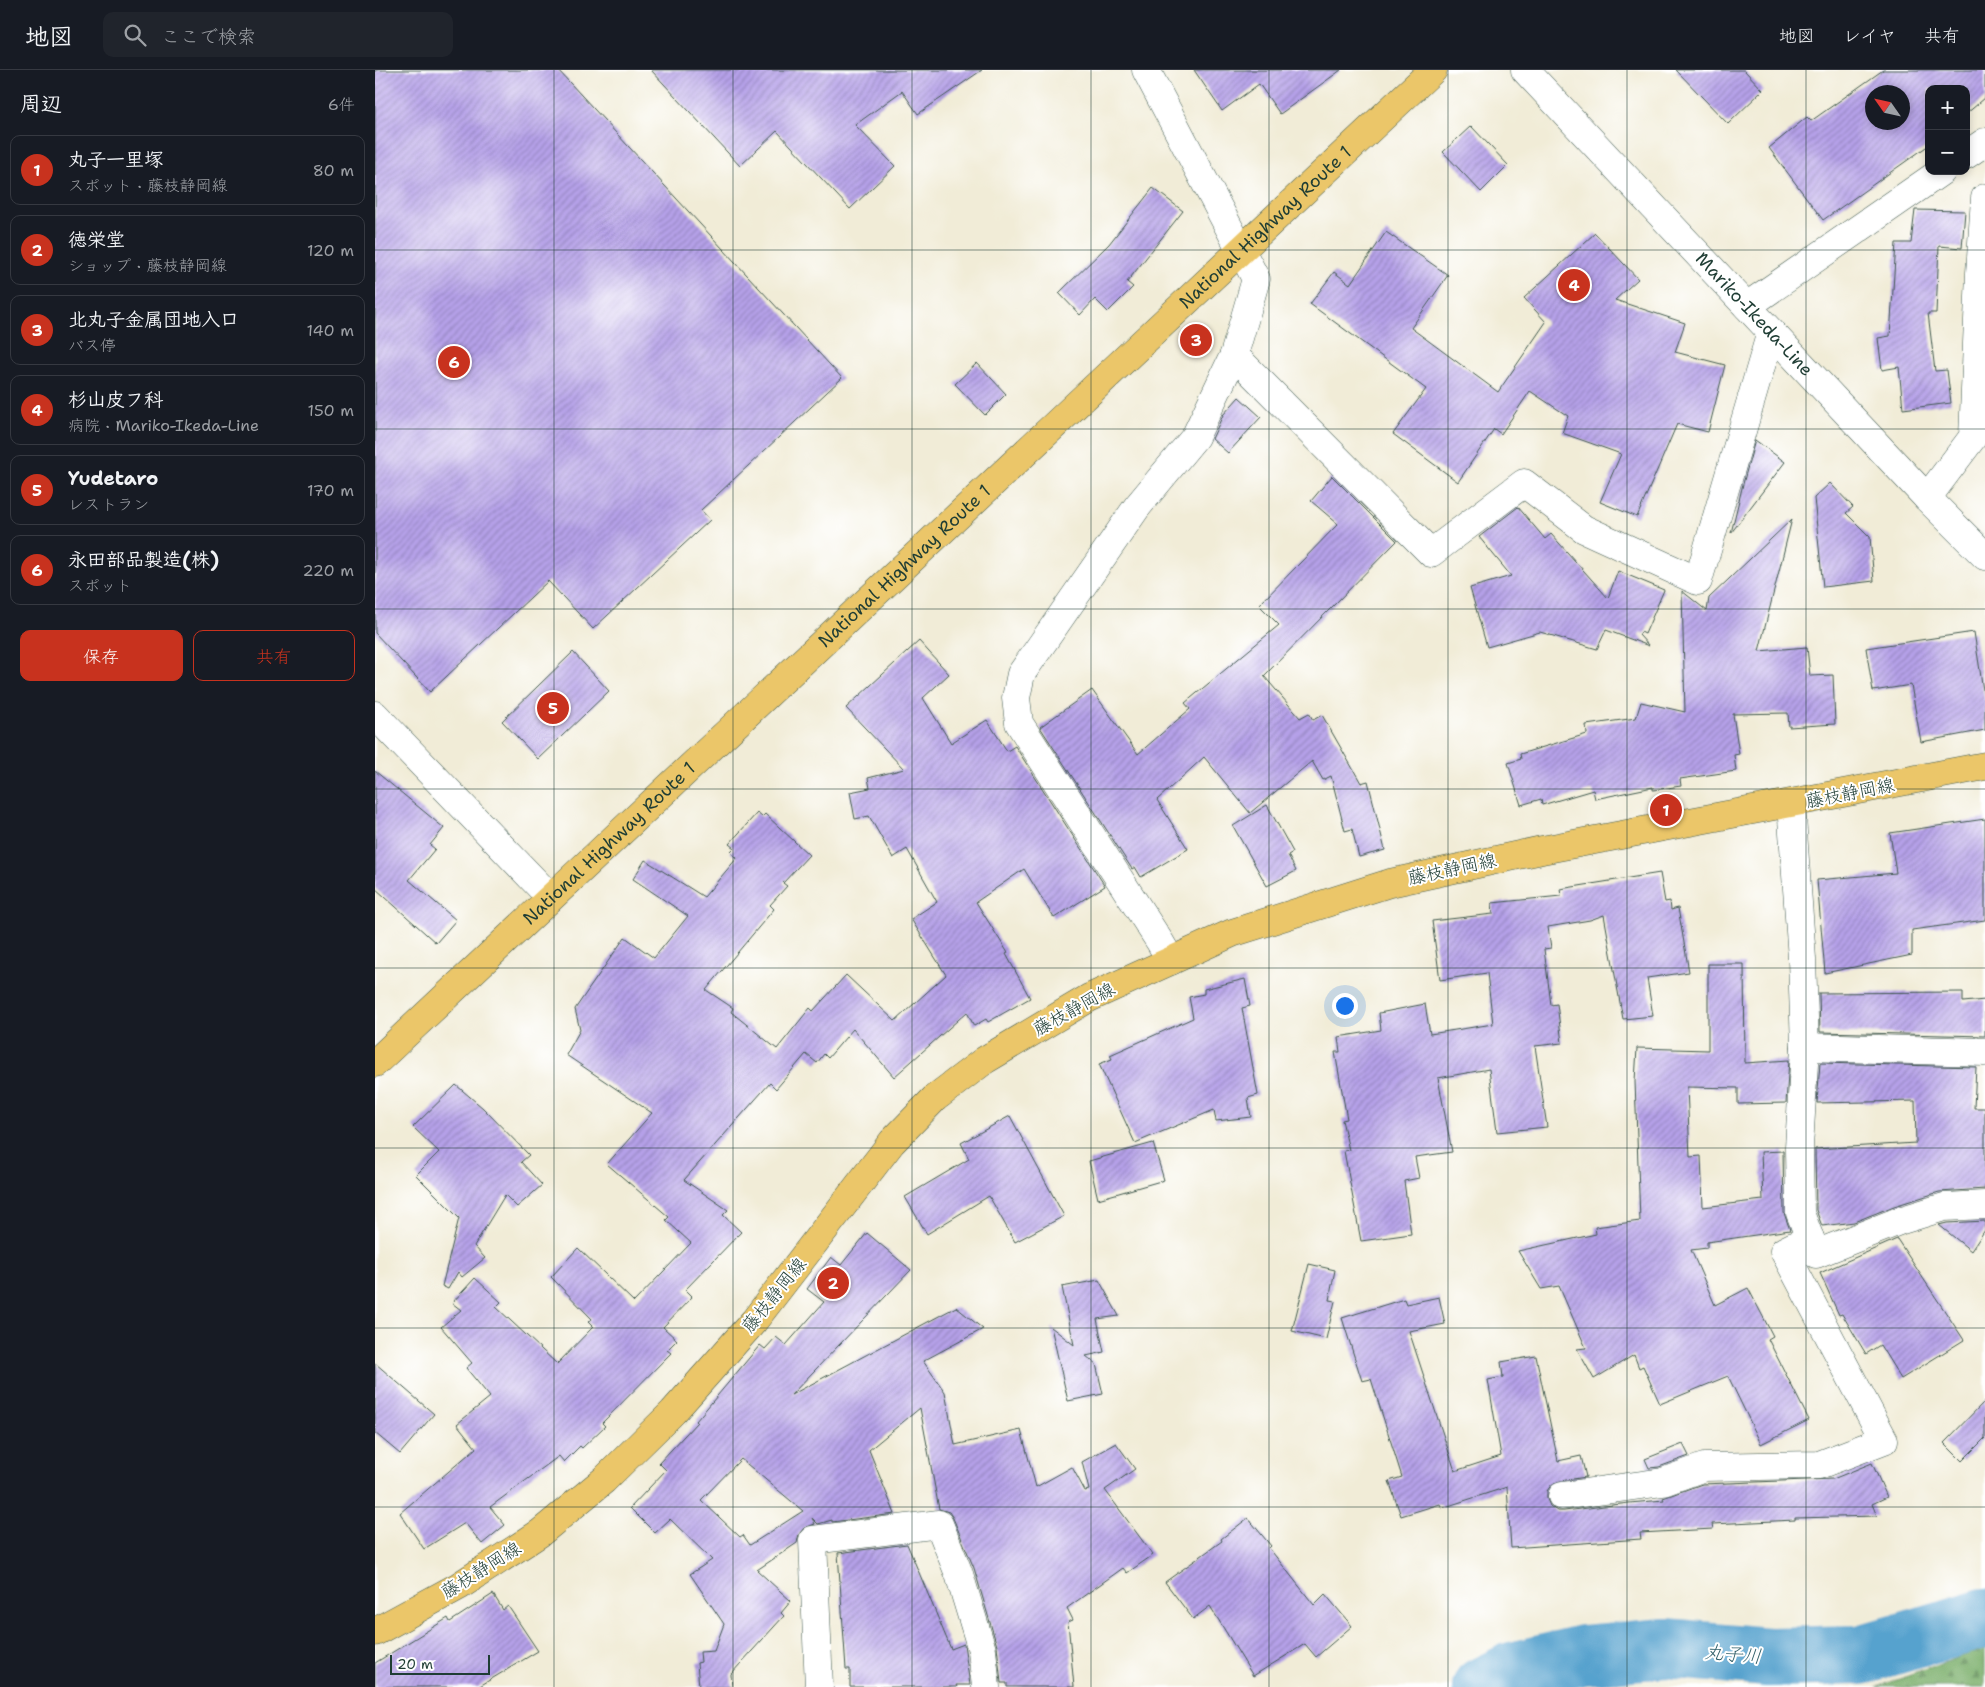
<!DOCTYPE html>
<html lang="ja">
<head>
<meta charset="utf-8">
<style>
	body { margin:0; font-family:"Shantell Sans","Klee One",sans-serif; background:#20242c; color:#f1f3f6 }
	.controls { position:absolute; right:15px; top:15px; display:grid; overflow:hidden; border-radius:10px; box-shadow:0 2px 8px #0003 }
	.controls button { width:45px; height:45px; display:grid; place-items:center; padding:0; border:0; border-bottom:1px solid #363941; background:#171b24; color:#f1f3f6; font:25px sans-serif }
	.compass { position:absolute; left:1490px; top:15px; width:45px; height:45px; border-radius:50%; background:#171b24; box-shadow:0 2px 8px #0003; rotate:304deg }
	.scale { position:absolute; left:15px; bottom:12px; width:100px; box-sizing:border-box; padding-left:5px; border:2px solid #1f3d34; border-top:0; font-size:14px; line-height:18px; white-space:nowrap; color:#1f3d34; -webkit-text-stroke:4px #fff; paint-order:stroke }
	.you { position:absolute; left:969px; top:935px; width:18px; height:18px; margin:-12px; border:4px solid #fff; border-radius:50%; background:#1a73e8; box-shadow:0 0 0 8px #1a73e833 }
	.badge { display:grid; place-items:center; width:32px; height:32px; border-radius:50%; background:#c8321e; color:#fff; font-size:16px; font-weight:700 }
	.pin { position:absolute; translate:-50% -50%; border:2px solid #fff; box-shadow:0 1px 5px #0006 }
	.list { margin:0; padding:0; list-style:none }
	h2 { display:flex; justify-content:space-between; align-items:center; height:65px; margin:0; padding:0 20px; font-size:21px }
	h2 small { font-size:16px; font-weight:400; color:#9ea1a6 }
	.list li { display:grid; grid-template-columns:32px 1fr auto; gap:15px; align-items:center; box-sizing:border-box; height:70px; margin:0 10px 10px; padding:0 10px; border:1px solid #363941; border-radius:10px }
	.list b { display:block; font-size:19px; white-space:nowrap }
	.list p { margin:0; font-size:16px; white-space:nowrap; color:#9ea1a6 }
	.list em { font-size:16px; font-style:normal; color:#9ea1a6 }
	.actions { display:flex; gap:10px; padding:15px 20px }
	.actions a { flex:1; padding:11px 0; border:1px solid #c8321e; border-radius:10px; text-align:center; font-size:18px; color:#c8321e }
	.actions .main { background:#c8321e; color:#fff }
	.icon { flex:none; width:28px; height:28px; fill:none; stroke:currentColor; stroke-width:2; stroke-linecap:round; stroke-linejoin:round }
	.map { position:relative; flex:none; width:1610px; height:1617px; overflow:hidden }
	header { display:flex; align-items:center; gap:30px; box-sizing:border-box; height:70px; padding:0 25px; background:#171b24; border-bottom:1px solid #363941 }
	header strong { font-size:24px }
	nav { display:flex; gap:28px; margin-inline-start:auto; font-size:18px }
	.search { width:350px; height:45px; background:#20242c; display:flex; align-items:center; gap:12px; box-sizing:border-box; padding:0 18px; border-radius:10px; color:#9ea1a6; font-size:19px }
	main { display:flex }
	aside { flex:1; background:#171b24 }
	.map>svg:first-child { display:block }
	.forest { fill:url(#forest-firs); stroke:#4c7650 }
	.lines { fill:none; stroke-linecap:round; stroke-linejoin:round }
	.river { stroke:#56a2ce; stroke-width:60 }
	.building { fill:url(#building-hatch); fill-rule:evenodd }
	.minor-casing { stroke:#3e574c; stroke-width:29 }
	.major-casing { stroke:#3e574c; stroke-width:29 }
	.highway-casing { stroke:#3e574c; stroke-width:29 }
	.minor { stroke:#fff; stroke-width:28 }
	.major { stroke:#ebc669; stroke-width:28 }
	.highway { stroke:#ebc669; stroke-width:28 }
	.grid { fill:none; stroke:#1f3d34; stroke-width:1; stroke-opacity:0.55 }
	.labels { text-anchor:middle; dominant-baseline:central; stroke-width:4; stroke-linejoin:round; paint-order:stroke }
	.street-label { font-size:18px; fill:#1f3d34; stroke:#fff }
	.water-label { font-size:19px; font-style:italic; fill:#32606a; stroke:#fff }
</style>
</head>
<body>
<header>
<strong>地図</strong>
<div class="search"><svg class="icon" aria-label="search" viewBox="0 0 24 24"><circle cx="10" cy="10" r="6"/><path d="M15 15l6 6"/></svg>ここで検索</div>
<nav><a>地図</a><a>レイヤ</a><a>共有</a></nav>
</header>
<main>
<aside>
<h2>周辺<small>6件</small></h2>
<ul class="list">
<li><span class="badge">1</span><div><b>丸子一里塚</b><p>スポット · 藤枝静岡線</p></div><em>80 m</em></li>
<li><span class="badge">2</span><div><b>徳栄堂</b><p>ショップ · 藤枝静岡線</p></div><em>120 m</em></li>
<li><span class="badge">3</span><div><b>北丸子金属団地入口</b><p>バス停</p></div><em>140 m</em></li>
<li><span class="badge">4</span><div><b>杉山皮フ科</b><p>病院 · Mariko-Ikeda-Line</p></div><em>150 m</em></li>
<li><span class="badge">5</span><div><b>Yudetaro</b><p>レストラン</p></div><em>170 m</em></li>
<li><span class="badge">6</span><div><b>永田部品製造(株)</b><p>スポット</p></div><em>220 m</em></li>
</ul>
<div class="actions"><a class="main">保存</a><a>共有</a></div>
</aside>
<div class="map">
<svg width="1610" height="1617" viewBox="0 0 1610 1617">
	<defs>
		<pattern id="forest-firs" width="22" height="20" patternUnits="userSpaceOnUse" patternTransform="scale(1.25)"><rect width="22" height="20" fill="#7aaf6b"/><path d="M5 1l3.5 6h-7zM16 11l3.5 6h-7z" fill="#639059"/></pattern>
		<pattern id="building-hatch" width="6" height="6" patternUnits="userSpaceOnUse" patternTransform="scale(1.25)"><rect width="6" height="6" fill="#b6a1e9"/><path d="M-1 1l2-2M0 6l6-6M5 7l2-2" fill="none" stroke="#9384be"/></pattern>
	</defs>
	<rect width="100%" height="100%" fill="#fff"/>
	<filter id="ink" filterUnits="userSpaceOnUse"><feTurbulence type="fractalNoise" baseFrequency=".02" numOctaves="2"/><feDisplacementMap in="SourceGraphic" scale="10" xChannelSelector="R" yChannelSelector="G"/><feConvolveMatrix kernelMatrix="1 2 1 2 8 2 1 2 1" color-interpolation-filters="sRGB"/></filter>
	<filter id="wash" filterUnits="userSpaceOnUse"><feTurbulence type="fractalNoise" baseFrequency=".0096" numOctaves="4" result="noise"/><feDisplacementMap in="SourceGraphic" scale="20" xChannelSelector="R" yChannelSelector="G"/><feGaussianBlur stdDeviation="1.12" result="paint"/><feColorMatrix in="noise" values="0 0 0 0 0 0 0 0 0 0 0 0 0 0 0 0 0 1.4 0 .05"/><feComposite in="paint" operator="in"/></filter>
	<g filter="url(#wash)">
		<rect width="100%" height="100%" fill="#f1ecd7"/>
		<polygon class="forest" points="1610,1578 1610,1617 1502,1617"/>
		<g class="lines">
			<polyline class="river" points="1107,1617 1137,1602 1208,1585 1291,1578 1393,1587 1485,1585 1610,1548"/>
		</g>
		<g id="blocks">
			<g class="building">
				<polygon points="0,0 183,0 467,308 326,440 335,450 218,559 173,511 55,622 0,563"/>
				<polygon points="276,0 607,0 543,44 527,21 480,55 520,96 475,139 402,61 365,96"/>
				<polygon points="819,0 966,0 905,44 884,14 847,41"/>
				<polygon points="1301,0 1369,0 1388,20 1353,54"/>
				<path d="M1508 0H1610V28L1591 44V19H1554V75L1448 150 1394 78 1432 47 1436 51ZM1498 22H1528V52H1498Z"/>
				<polygon points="1096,56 1133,95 1106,122 1068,82"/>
				<polygon points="778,118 808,141 752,212 758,217 733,242 720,229 705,245 684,223 734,174"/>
				<polygon points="1540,140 1590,141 1587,178 1564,176 1561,243 1553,243 1560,301 1572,300 1576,333 1528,339 1524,297 1507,300 1503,268 1515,266 1521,173 1536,173"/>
				<polygon points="1011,162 1073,205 1036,258 1123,322 1171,252 1149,228 1220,163 1263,209 1240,230 1310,253 1300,282 1350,295 1333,362 1302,354 1262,447 1225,432 1246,384 1187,363 1193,346 1155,321 1126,364 1119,359 1083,412 1018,364 1051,319 935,234 959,202 975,214"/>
				<polygon points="602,293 631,324 610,345 580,314"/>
				<polygon points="864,327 886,347 853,383 837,369 848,345"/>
				<polygon points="1380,370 1410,392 1356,463 1368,414"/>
				<polygon points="957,406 1022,471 889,606 925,648 934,643 938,650 947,645 986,713 993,711 1010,780 984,787 977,759 970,761 956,706 948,710 937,691 875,743 829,687 782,730 813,779 766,807 760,797 757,799 665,657 717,620 763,684 815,639 810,633 904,555 884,535 963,454 936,431"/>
				<polygon points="1455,413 1478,437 1471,443 1495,467 1499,511 1448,517 1439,428"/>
				<polygon points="1143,437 1170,469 1176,464 1233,528 1243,501 1289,520 1270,564 1266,562 1264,565 1274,576 1231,560 1222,579 1165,562 1112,577 1095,518 1136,506 1104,467"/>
				<polygon points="1417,449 1384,581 1432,577 1435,606 1458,605 1460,654 1414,657 1413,643 1358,644 1364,684 1359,685 1361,701 1305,709 1306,716 1278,720 1278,717 1220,729 1218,720 1167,735 1166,729 1146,735 1133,693 1146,689 1145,684 1212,664 1211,655 1261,648 1266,632 1310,642 1307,521 1332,541 1334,528"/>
				<polygon points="1599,562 1610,633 1610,660 1546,672 1536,615 1498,621 1491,578"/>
				<polygon points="544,571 574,604 548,628 576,673 612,650 632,681 640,676 730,816 679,848 649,799 601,832 633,883 631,884 655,928 613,952 611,949 599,956 592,942 519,1007 478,959 453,988 449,984 442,993 431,984 401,1019 395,1013 309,1110 353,1140 348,1145 366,1162 310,1220 317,1227 288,1257 302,1270 292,1280 296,1283 227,1353 230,1356 207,1378 205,1376 189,1392 184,1386 115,1437 130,1455 107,1474 90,1453 49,1479 25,1443 101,1378 82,1354 115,1327 91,1298 97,1293 66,1257 86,1240 77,1233 100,1208 126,1232 121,1237 182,1294 218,1257 213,1252 217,1249 176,1207 203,1178 259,1232 316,1173 291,1150 294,1147 232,1094 277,1043 191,985 205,960 200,939 250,867 279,888 313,846 258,809 270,790 329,827 362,788 355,782 359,778 354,774 382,743 387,747 390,744 434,785 408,813 412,816 395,835 399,839 331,920 358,938 356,942 402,979 435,938 438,941 471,905 520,951 571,905 536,849 562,832 532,779 518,788 494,746 480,749 475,722 495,718 493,708 529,699 471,638"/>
				<polygon points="198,582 234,621 163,689 127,651"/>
				<polygon points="0,701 69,758 55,775 60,779 34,810 81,850 61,873 0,818"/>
				<polygon points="892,735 918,782 913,785 921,801 892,816 858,756"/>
				<polygon points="1610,749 1610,850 1537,860 1537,885 1450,903 1442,810 1521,803 1515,763"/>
				<polygon points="1285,803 1290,832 1295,831 1296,840 1303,838 1314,902 1272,908 1278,946 1248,949 1229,845 1215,850 1173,857 1176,878 1169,879 1176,935 1182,934 1187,973 1160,976 1172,1057 1122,1062 1114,999 1063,1008 1077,1082 1040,1087 1044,1108 1029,1111 1036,1164 986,1171 969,1081 974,1080 967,1050 972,1049 960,982 965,982 963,967 1006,960 1004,943 1050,934 1055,964 1118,954 1112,903 1065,910 1057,851 1118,844 1117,833 1186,826 1185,819"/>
				<polygon points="1333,894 1369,894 1370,993 1414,990 1411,1033 1363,1034 1363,1018 1312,1017 1315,1087 1326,1086 1328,1137 1388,1130 1386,1082 1408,1081 1409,1143 1415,1160 1332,1172 1332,1178 1316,1180 1340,1235 1373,1218 1398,1266 1393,1269 1434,1350 1386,1374 1353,1306 1285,1334 1268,1296 1264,1298 1259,1285 1219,1309 1202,1279 1211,1278 1184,1216 1166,1219 1143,1181 1221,1164 1220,1157 1265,1151 1260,1011 1262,978 1333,980"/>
				<polygon points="870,909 875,936 867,938 883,1025 873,1028 876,1047 841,1051 839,1040 760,1073 724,994 737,989 735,985 818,948 814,927 829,924 829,919"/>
				<polygon points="1588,922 1588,932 1610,930 1610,966 1445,962 1444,923"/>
				<polygon points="1445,993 1601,997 1599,1038 1610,1038 1610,1119 1564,1122 1519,1136 1479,1152 1447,1156 1441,1140 1440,1079 1541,1073 1540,1031 1442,1033"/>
				<polygon points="81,1015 108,1038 154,1085 146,1092 167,1115 142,1137 130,1125 99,1176 110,1188 87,1207 83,1202 73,1219 67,1216 84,1148 41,1105 64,1082 38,1057"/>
				<polygon points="635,1046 689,1146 640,1172 614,1126 552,1164 530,1127 594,1089 586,1073"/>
				<polygon points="778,1073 789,1110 723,1129 714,1091"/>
				<polygon points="1610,1151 1610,1160 1596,1181 1564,1155 1572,1153"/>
				<path d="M492 1163 536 1200 416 1325 581 1237 608 1259 548 1291 570 1322 580 1375 646 1360 661 1417 697 1397 710 1421 714 1420 707 1392 741 1373 760 1399 730 1420 778 1485 752 1503 748 1498 692 1538 698 1550 693 1552 699 1617H632V1613H626L622 1576 599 1498 578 1448 574 1442 564 1439 545 1338 494 1380 520 1444 457 1452V1450L443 1454 437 1448 440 1454 429 1458 424 1464 422 1473 382 1500 416 1531 406 1543 409 1546 356 1604 357 1617H324L322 1593 326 1592 325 1582 339 1581 349 1554 315 1504 337 1490 295 1449 280 1463 255 1438 291 1400 284 1393 322 1352 321 1351 385 1275 390 1279 401 1267 411 1275 449 1232 432 1219 456 1187 466 1195ZM366 1389 428 1441 375 1475 368 1465 365 1467 326 1430Z"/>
				<polygon points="1522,1169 1589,1270 1526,1309 1505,1275 1491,1284 1467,1244 1464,1245 1445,1203"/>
				<polygon points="934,1194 960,1200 954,1230 960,1231 951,1269 917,1261"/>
				<polygon points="724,1210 744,1246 722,1249 729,1282 711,1286 721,1294 728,1324 693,1331 676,1257 699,1275 687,1217"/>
				<polygon points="1064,1227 1070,1254 1034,1261 1080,1401 1126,1386 1113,1310 1128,1307 1126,1292 1161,1286 1183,1391 1206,1386 1211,1407 1185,1411 1177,1414 1172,1421 1172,1429 1175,1436 1182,1441 1189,1441 1254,1433 1289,1430 1288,1428 1327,1414 1458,1409 1497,1393 1512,1427 1497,1434 1502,1446 1420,1448 1420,1450 1337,1454 1338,1459 1265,1463 1266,1469 1136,1478 1132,1417 1067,1438 1065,1434 1026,1446 1014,1411 1027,1407 996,1309 987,1311 967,1248 1029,1229 1031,1234"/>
				<polygon points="0,1293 59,1344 25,1384 0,1363"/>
				<polygon points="1610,1331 1610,1368 1587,1391 1569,1373"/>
				<polygon points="1308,1374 1314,1386 1284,1397 1274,1398 1270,1389"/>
				<polygon points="873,1448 896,1476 894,1478 939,1535 950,1524 977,1556 941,1587 930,1574 878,1606 835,1536 818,1549 790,1512 847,1471 846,1469"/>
				<polygon points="532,1474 576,1579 589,1574 595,1615 581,1615 582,1617 475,1617 475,1599 471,1599 463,1483"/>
				<polygon points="118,1524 128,1540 133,1536 163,1581 103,1617 0,1617 0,1593 73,1548 75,1552"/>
			</g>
		</g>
	</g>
	<g filter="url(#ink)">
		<use href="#blocks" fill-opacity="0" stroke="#3e574c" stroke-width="1"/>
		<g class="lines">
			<defs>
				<g id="minor">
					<polyline points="771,0 881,209 859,285 820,367 762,437 646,604 641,628 644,653 785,872 796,891"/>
					<path id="s1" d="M1150 0 1552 428 1610 486"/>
					<polyline points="1591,85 1610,72"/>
					<polyline points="1372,236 1567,101"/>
					<polyline points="859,285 1056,483 1149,413 1209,459 1323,511 1396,262"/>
					<polyline points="1552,428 1598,367 1605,203 1610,128"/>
					<polyline points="0,645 175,827"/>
					<polyline points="1416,734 1427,889 1430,977 1424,1077 1425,1143 1441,1184 1524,1151 1569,1137 1610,1135"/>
					<polyline points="1430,977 1610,982"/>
					<polyline points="1187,1426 1288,1412 1329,1397 1444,1395 1509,1370 1409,1181 1435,1168"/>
					<polyline points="444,1617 438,1470 564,1454 584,1504 607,1580 611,1617"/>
				</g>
				<polyline id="major" points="0,1562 84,1516 165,1463 229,1410 298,1342 379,1251 517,1072 560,1028 610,990 714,928 857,863 1015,813 1167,780 1610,696"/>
				<g id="highway">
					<path id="s2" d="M0 993 1058 0"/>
				</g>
			</defs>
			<use href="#minor" class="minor-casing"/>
			<use href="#major" class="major-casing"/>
			<use href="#highway" class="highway-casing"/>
			<use href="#minor" class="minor"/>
			<use href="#major" class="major"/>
			<use href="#highway" class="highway"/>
		</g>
	</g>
	<path class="grid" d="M179 0V1617M358 0V1617M537 0V1617M716 0V1617M894 0V1617M1073 0V1617M1252 0V1617M1431 0V1617M0 180H1610M0 359H1610M0 539H1610M0 719H1610M0 898H1610M0 1078H1610M0 1258H1610M0 1437H1610"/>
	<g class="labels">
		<g class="street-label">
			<text stroke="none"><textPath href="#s2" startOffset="1221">National Highway Route 1</textPath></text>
			<text stroke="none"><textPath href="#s1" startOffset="335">Mariko-Ikeda-Line</textPath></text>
			<text stroke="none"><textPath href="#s2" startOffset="726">National Highway Route 1</textPath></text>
			<text transform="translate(1475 723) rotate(-11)">藤枝静岡線</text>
			<text stroke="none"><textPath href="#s2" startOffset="321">National Highway Route 1</textPath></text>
			<text transform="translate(1077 799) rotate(-12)">藤枝静岡線</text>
			<text transform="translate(699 939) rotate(-29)">藤枝静岡線</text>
			<text transform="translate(399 1225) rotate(-51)">藤枝静岡線</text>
			<text transform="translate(106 1500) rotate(-32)">藤枝静岡線</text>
		</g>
		<g class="water-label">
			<text transform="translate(1358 1584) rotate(5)">丸子川</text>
		</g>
	</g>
</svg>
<div class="controls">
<button>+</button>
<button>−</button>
</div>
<svg class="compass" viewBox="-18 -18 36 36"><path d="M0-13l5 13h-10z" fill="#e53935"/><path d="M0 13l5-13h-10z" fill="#9ea1a6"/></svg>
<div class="scale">20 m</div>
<div class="you"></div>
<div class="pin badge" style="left:1291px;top:740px">1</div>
<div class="pin badge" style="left:458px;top:1213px">2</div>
<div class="pin badge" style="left:821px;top:270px">3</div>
<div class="pin badge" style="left:1199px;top:215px">4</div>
<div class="pin badge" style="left:178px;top:638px">5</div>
<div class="pin badge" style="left:79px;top:292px">6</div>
</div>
</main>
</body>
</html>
